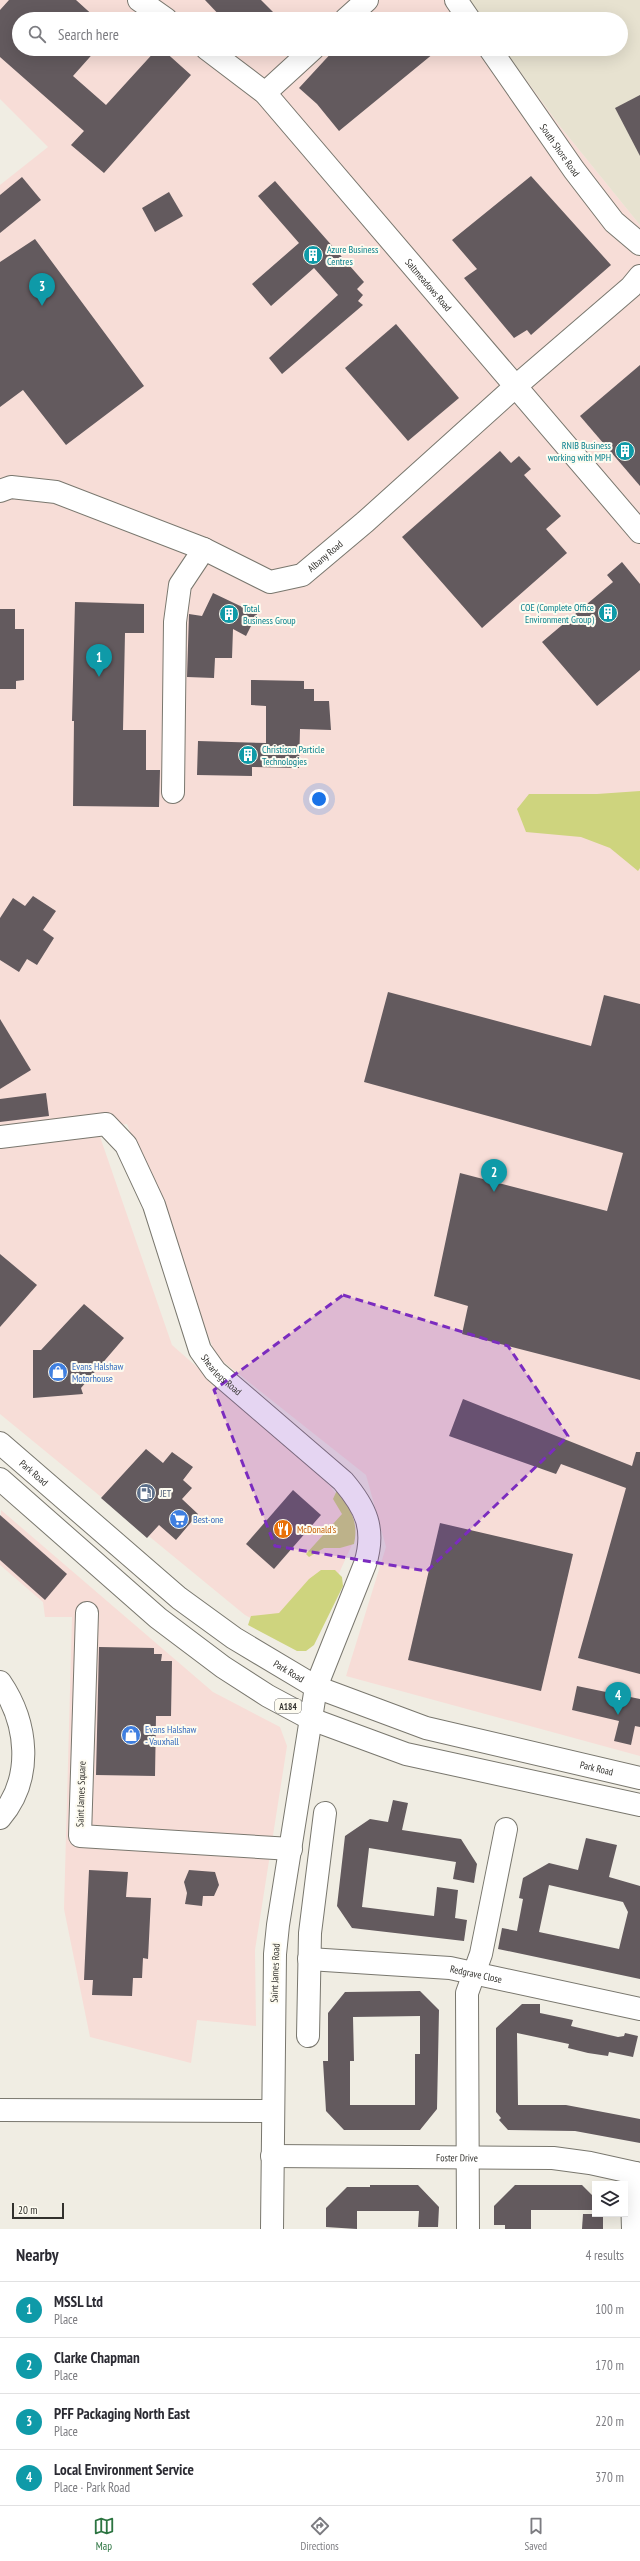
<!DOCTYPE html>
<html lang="en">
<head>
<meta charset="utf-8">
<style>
	body { margin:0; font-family:"PT Sans Narrow",sans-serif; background:#f2f2f3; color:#2b2b33 }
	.controls { position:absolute; right:12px; bottom:12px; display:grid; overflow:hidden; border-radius:0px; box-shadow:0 4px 16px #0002 }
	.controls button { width:36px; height:36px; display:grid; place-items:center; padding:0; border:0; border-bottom:1px solid #e1e1e2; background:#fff; color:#2b2b33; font:20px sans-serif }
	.scale { position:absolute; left:12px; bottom:10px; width:52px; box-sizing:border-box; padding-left:4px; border:2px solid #32312d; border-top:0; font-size:11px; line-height:14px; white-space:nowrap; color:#32312d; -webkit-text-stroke:3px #fdfbf0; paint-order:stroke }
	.you { position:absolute; left:319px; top:799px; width:14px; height:14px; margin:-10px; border:3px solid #fff; border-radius:50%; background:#1a73e8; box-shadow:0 0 0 6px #1a73e833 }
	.badge { display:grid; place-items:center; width:26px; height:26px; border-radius:50%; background:#2c7441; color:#fff; font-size:13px; font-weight:700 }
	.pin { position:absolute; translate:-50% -33px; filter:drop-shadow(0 1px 2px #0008) }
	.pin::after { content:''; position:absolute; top:21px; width:14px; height:12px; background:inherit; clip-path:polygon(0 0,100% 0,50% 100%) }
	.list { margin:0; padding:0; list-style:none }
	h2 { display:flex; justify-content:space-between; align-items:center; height:52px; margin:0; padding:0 16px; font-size:17px }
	h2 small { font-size:13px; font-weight:400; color:#7c7c81 }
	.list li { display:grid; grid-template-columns:26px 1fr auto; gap:12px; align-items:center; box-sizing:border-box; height:56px; padding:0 16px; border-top:1px solid #e1e1e2 }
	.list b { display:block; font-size:15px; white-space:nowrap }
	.list p { margin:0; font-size:13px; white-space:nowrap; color:#7c7c81 }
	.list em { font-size:13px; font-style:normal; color:#7c7c81 }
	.icon { flex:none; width:22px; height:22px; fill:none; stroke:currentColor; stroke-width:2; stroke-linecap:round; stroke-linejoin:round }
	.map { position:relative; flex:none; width:640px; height:2229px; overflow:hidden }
	.search { position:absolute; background:#fff; box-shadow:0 4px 16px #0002; left:12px; right:12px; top:12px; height:44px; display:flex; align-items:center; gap:10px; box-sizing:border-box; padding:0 14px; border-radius:22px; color:#7c7c81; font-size:15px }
	.sheet { height:276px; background:#fff }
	nav { display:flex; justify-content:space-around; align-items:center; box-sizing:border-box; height:56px; border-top:1px solid #e1e1e2; background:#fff; font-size:11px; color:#7c7c81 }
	nav a { display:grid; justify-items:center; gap:2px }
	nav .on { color:#2c7441 }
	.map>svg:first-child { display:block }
	.commercial { fill:#f7ddd7 }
	.built { fill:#e7e2d0 }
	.green { fill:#ced47e }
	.building { fill:#635a5e; fill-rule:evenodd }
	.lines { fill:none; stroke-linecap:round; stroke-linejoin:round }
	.minor-casing { stroke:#79776e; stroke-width:24 }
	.highway-casing { stroke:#79776e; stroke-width:24 }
	.minor { stroke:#fff; stroke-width:22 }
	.highway { stroke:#fff; stroke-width:22 }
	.marked { fill:#7b2cbf; fill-opacity:0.2; stroke:#7b2cbf; stroke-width:3; stroke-dasharray:8 5; stroke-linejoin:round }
	.labels { text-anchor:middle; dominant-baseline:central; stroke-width:4; stroke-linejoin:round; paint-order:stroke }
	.shield { fill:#fdfbf0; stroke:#6f6e68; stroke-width:1 }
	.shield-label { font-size:9px; font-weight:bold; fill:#32312d }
	.street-label { font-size:10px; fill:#32312d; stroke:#fdfbf0 }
	.culture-label { font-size:10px; fill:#0d838f; stroke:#fdfbf0; text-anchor:start }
	.shop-label { font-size:10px; fill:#366cbe; stroke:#fdfbf0; text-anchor:start }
	.service-label { font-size:10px; fill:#4e5e75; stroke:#fdfbf0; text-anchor:start }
	.food-label { font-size:10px; fill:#c56008; stroke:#fdfbf0; text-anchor:start }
</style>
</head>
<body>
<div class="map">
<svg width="640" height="2229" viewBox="0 0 640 2229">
	<rect width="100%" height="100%" fill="#f0ede3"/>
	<g class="commercial">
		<polygon points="0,0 469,0 483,19 19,19 19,49 504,49 559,125 640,225 640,1756 346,1676 386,1547 366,1475 216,1356 127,1124 97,1128 172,1345 298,1456 331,1487 347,1509 355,1538 305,1648 245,1615 0,1414 0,185 48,147 0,99"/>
		<polygon points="1,1510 213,1692 280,1727 287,1746 255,1950 256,2026 197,2020 191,2063 90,2037 64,1909 72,1617 45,1617 43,1602 0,1565"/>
	</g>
	<polygon class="built" points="469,0 640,0 640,225 559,125 504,49 621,49 621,19 483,19"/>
	<g class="green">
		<polygon points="640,791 640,868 638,871 610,848 581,837 526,832 517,809 529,794 597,794"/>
		<path d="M337 1490C350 1508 359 1521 354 1544L340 1548H324L309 1557 306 1554 342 1514 333 1499Z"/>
		<polygon points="321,1570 335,1570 342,1577 343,1586 314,1645 306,1651 297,1651 248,1625 251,1616 279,1613 309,1579"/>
	</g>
	<g class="building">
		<polygon points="9,0 76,0 97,19 19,19 19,49 97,49 73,76 106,105 157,49 162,49 191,75 104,173 71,145 84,131 0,57 0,10"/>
		<polygon points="205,0 261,0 280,19 223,19"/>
		<polygon points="335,49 439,49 339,131 317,104 299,88"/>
		<polygon points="640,95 640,156 615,108"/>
		<polygon points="531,176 611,265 531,335 527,330 514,338 464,278 477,269 452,240"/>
		<polygon points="22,177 41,200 0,233 0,195"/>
		<polygon points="275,181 364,282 357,289 363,295 358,301 363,305 282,374 269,358 338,295 314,268 271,306 252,284 299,243 258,196"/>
		<polygon points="169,192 183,216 155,232 142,208"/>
		<polygon points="35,239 144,386 66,445 23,390 0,407 0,262"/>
		<polygon points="396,324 459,398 408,441 345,368"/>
		<polygon points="640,365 640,486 580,416"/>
		<polygon points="500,451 511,463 519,456 531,469 524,475 561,516 546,529 567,553 482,628 402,537"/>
		<polygon points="622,562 640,584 640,670 597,706 542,642 613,582 607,575"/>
		<polygon points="213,593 257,614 246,636 233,629 232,658 215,658 214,678 187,677 189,614 202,616"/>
		<polygon points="75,602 144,604 144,633 125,633 123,730 146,730 146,770 160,770 159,807 73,806 74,721 72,721"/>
		<polygon points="0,609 15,609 15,629 24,629 24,680 16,681 16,689 0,689"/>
		<polygon points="251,680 304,681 304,689 314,689 314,701 329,701 331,730 300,729 299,768 252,767 252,776 197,775 198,741 266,743 266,706 251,705"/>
		<polygon points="33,896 56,911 43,930 54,938 37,965 27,959 19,972 0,960 0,918 13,898 25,906"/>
		<polygon points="388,992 591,1046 604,995 640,1004 640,1380 462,1334 468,1306 434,1296 460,1173 607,1211 623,1153 364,1082"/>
		<polygon points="0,1019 31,1070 0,1089"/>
		<polygon points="46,1093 49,1116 0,1122 0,1099"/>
		<polygon points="0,1254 37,1285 0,1327"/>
		<polygon points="84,1304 124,1338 81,1388 83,1394 33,1398 33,1350 41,1350"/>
		<polygon points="463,1399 632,1466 636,1452 640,1452 640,1674 578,1658 626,1488 561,1464 556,1474 449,1436"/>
		<polygon points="146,1449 163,1463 172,1452 193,1467 183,1480 192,1488 182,1499 198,1514 176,1540 159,1525 147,1538 101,1498"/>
		<polygon points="293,1490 321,1515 274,1569 246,1544"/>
		<polygon points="0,1515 67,1574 45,1600 0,1560"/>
		<polygon points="440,1523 573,1554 541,1691 408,1660"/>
		<polygon points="99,1647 154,1648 154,1654 162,1654 161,1661 172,1661 171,1716 156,1716 155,1776 96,1775"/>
		<polygon points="577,1686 640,1699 640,1727 635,1726 631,1745 614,1741 619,1721 572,1710"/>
		<polygon points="393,1800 408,1803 402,1830 461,1839 477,1864 474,1883 453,1879 456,1862 369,1848 362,1907 434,1916 437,1887 458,1890 455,1918 467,1920 464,1941 352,1928 337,1906 345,1836 370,1819 388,1822"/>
		<path d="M586 1838 617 1845 609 1877 640 1886V1979L498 1949 502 1928 517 1931 523 1899 519 1898 523 1878 549 1863 578 1870ZM549 1885 623 1902 628 1912 619 1949 539 1932Z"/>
		<polygon points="89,1870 128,1872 126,1897 151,1898 148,1959 143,1958 142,1978 133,1978 132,1996 92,1995 93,1980 84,1980"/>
		<polygon points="189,1870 215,1872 219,1885 214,1896 203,1896 202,1906 185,1904 187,1893 184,1882"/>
		<path d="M420 1991 439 2010 437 2109 420 2130H344L326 2111 323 2061H328V2013L345 1992ZM420 2016V2054H415V2105H350V2061H354L353 2017Z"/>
		<polygon points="522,2004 540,2004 540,2013 573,2020 571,2026 618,2037 624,2036 625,2033 638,2036 633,2057 609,2052 608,2056 588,2053 568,2048 569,2044 517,2033 518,2105 566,2105 640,2119 640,2143 575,2131 508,2130 499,2120 501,2118 496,2112 496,2028"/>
		<polygon points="370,2185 418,2185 439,2207 438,2227 418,2227 419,2211 357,2211 357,2229 326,2227 326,2208 347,2187 370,2187"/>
		<polygon points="515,2185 582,2185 595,2198 595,2210 531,2210 531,2229 505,2229 505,2225 494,2225 494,2206"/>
		<polygon points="583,2214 603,2214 603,2229 582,2229"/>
	</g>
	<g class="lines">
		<defs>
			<g id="minor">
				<polyline points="139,0 166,19"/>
				<polyline points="456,0 469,19"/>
				<polyline points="346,19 367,0"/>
				<path id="s1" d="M207 49 265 93 640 532"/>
				<path id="s2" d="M490 49 574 170 614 222 640 244"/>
				<polyline points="265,93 313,49"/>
				<path id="s3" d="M0 491 11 487 56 492 204 549 270 582 302 575 365 522 516 386 631 287 640 276"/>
				<polyline points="173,792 175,622 180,585 204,549"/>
				<path id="s4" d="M0 1137 106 1124 126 1145 154 1205 200 1350 215 1371 343 1481C366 1508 376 1529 365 1564L316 1687 278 1925 275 1954 272 2229"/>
				<polyline points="87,1613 80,1836 291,1849"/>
				<path d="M0 1682C28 1723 34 1778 0 1818"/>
				<path id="s5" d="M309 1959 450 1968 640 2009"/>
				<polyline points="308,2036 310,1933 325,1813"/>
				<polyline points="0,2110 272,2111"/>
				<path id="s6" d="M272 2156 553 2158 590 2163 640 2174"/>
				<polyline points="468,2229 467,1993 481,1954 506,1829"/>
				<polyline points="633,2229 632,2196 635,2173"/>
			</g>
			<g id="highway">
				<path id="s7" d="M0 1443 179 1598 234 1638 316 1687 426 1728 640 1778"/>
				<polyline points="0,1479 158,1618 223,1667 268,1696 311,1719 406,1754 640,1805"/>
			</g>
		</defs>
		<use href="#minor" class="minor-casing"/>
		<use href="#highway" class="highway-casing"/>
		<use href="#minor" class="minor"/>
		<use href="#highway" class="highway"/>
	</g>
	<path class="marked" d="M343 1295 508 1346 568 1436 427 1571 275 1546 214 1390Z"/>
	<defs>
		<symbol id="building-disc" viewBox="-11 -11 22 22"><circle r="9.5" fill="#0f9aa8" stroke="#fdfbf0"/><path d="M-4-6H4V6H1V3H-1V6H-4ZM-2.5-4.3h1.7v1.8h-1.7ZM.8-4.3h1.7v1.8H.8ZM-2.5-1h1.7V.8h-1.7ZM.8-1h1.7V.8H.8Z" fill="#fff"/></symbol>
		<symbol id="shop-disc" viewBox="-11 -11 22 22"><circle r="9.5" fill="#3f7fe0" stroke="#fdfbf0"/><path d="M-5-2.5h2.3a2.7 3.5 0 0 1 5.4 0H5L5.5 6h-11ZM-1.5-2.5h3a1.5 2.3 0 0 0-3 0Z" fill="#fff"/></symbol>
		<symbol id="fuel-disc" viewBox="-11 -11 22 22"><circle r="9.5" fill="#5c6f8a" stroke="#fdfbf0"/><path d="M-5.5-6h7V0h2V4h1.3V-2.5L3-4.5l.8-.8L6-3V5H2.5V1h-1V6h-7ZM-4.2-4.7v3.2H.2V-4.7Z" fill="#fff"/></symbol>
		<symbol id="supermarket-disc" viewBox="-11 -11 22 22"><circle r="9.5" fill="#3f7fe0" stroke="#fdfbf0"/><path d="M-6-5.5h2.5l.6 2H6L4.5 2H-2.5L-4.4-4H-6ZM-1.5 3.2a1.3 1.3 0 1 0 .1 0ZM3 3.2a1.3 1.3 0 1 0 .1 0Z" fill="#fff"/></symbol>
		<symbol id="restaurant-disc" viewBox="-11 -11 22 22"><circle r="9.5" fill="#e8710a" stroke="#fdfbf0"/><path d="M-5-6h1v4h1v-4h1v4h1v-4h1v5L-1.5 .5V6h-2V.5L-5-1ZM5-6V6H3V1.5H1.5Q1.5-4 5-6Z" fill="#fff"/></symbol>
	</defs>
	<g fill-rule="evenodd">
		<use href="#building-disc" x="302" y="244" width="22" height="22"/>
		<use href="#building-disc" x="614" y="440" width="22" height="22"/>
		<use href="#building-disc" x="597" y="602" width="22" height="22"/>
		<use href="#building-disc" x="218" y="603" width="22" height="22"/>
		<use href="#building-disc" x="237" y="744" width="22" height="22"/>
		<use href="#shop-disc" x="47" y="1361" width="22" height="22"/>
		<use href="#fuel-disc" x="135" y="1482" width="22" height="22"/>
		<use href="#supermarket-disc" x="168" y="1508" width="22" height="22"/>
		<use href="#restaurant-disc" x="272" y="1518" width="22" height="22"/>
		<use href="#shop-disc" x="120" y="1724" width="22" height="22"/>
	</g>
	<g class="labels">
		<rect class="shield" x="275" y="1699" width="26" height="14" rx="3"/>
		<g class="shield-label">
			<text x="288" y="1706">A184</text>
		</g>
		<g class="street-label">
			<text stroke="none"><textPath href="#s2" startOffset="123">South Shore Road</textPath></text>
			<text stroke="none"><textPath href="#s1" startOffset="325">Saltmeadows Road</textPath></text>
			<text stroke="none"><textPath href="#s3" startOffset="352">Albany Road</textPath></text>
			<text stroke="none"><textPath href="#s4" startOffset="387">Shearlegs Road</textPath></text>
			<text stroke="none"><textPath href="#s7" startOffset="45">Park Road</textPath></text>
			<text stroke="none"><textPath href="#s7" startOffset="369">Park Road</textPath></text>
			<text stroke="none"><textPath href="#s7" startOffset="693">Park Road</textPath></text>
			<text transform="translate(81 1794) rotate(-88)">Saint James Square</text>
			<text transform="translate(275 1973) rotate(-88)">Saint James Road</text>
			<text stroke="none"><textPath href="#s5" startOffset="168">Redgrave Close</textPath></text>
			<text stroke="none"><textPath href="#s6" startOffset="185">Foster Drive</textPath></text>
		</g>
		<g class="culture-label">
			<text x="327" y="249">Azure Business<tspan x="327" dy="12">Centres</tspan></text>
			<text x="611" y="445" text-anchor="end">RNIB Business<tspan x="611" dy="12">working with MPH</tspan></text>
			<text x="594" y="607" text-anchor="end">COE (Complete Office<tspan x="594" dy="12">Environment Group)</tspan></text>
			<text x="243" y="608">Total<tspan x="243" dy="12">Business Group</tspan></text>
			<text x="262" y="749">Christison Particle<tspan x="262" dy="12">Technologies</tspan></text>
		</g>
		<g class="shop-label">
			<text x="72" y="1366">Evans Halshaw<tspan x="72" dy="12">Motorhouse</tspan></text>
			<text x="193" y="1519">Best-one</text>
			<text x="145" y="1729">Evans Halshaw<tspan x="145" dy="12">- Vauxhall</tspan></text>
		</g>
		<g class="service-label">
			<text x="160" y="1493">JET</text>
		</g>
		<g class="food-label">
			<text x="297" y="1529">McDonald's</text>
		</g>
	</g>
</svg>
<div class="controls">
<button><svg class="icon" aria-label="layers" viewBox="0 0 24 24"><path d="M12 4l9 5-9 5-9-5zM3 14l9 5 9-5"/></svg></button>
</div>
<div class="scale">20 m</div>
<div class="you"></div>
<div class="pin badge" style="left:99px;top:677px;background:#0f9aa8">1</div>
<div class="pin badge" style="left:494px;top:1192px;background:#0f9aa8">2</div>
<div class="pin badge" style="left:42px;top:306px;background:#0f9aa8">3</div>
<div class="pin badge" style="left:618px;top:1715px;background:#0f9aa8">4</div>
<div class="search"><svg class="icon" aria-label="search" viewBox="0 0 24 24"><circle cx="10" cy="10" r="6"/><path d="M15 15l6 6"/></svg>Search here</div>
</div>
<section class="sheet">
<h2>Nearby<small>4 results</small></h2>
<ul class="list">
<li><span class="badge" style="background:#0f9aa8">1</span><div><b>MSSL Ltd</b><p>Place</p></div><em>100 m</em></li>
<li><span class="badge" style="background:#0f9aa8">2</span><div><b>Clarke Chapman</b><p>Place</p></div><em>170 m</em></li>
<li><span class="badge" style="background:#0f9aa8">3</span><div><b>PFF Packaging North East</b><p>Place</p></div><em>220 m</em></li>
<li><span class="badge" style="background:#0f9aa8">4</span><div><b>Local Environment Service</b><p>Place · Park Road</p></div><em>370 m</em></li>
</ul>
</section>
<nav>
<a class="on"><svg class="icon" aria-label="map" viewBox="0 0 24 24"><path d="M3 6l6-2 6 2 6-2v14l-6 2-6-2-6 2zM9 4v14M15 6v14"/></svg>Map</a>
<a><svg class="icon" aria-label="directions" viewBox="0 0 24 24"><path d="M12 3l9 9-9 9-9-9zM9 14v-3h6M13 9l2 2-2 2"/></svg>Directions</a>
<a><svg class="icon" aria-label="saved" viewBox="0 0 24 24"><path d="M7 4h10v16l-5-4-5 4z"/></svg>Saved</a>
</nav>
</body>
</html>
